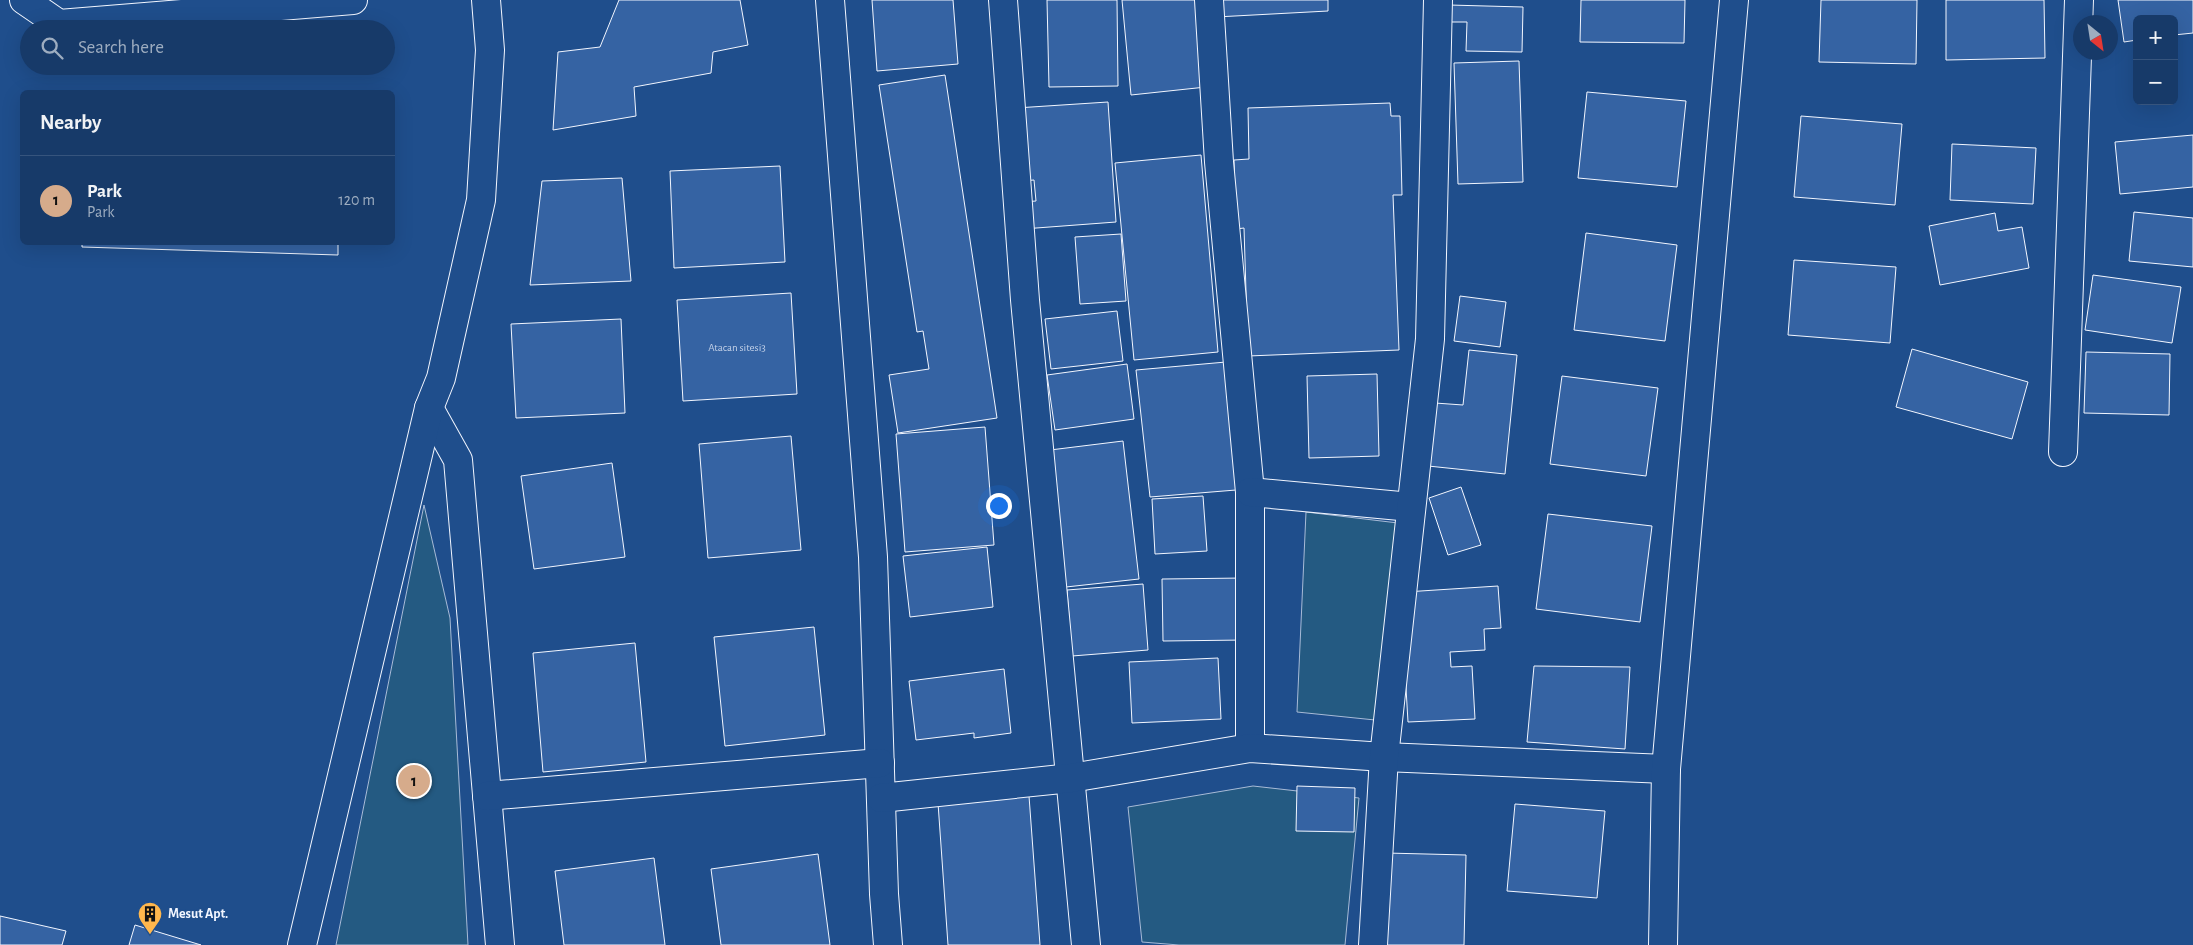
<!DOCTYPE html>
<html lang="en">
<head>
<meta charset="utf-8">
<style>
	body { margin:0; font-family:"Alegreya Sans",sans-serif; background:#20416f; color:#f1f3f6 }
	.controls { position:absolute; right:15px; top:15px; display:grid; overflow:hidden; border-radius:8px; box-shadow:0 5px 20px #0002 }
	.controls button { width:45px; height:45px; display:grid; place-items:center; padding:0; border:0; border-bottom:1px solid #36547d; background:#173a69; color:#f1f3f6; font:25px sans-serif }
	.compass { position:absolute; left:2073px; top:15px; width:45px; height:45px; border-radius:50%; background:#173a69; box-shadow:0 5px 20px #0002; rotate:150deg }
	.you { position:absolute; left:998px; top:505px; width:18px; height:18px; margin:-12px; border:4px solid #fff; border-radius:50%; background:#1a73e8; box-shadow:0 0 0 8px #1a73e833 }
	.badge { display:grid; place-items:center; width:32px; height:32px; border-radius:50%; background:#d6ab8b; color:#111; font-size:16px; font-weight:700 }
	.pin { position:absolute; translate:-50% -50%; border:2px solid #fff; box-shadow:0 1px 5px #0006 }
	.list { margin:0; padding:0; list-style:none }
	h2 { display:flex; justify-content:space-between; align-items:center; height:65px; margin:0; padding:0 20px; font-size:21px }
	h2 small { font-size:16px; font-weight:400; color:#9eadc0 }
	.list li { display:grid; grid-template-columns:32px 1fr auto; gap:15px; align-items:center; box-sizing:border-box; height:90px; padding:0 20px; border-top:1px solid #36547d }
	.list b { display:block; font-size:19px; white-space:nowrap }
	.list p { margin:0; font-size:16px; white-space:nowrap; color:#9eadc0 }
	.list em { font-size:16px; font-style:normal; color:#9eadc0 }
	.icon { flex:none; width:28px; height:28px; fill:none; stroke:currentColor; stroke-width:2; stroke-linecap:round; stroke-linejoin:round }
	.map { position:relative; flex:none; width:2193px; height:945px; overflow:hidden }
	.search { position:absolute; background:#173a69; box-shadow:0 5px 20px #0002; left:20px; top:20px; width:375px; height:55px; display:flex; align-items:center; gap:12px; box-sizing:border-box; padding:0 18px; border-radius:28px; color:#9eadc0; font-size:19px }
	.panel { position:absolute; background:#173a69; box-shadow:0 5px 20px #0002; left:20px; top:90px; width:375px; height:155px; border-radius:8px }
	.map>svg:first-child { display:block }
	.green { fill:#245a82; stroke:#a8bbd7 }
	.building { fill:#3563a3; stroke:#f2f6ff }
	.lines { fill:none; stroke-linecap:round; stroke-linejoin:round }
	.minor-casing { stroke:#f2f6ff; stroke-width:30 }
	.minor { stroke:#1f4e8c; stroke-width:28 }
	.labels { text-anchor:middle; dominant-baseline:central; stroke-width:4; stroke-linejoin:round; paint-order:stroke }
	.number-label { font-size:11px; fill:#c3d1e8 }
	.poi-label { font-size:14px; font-weight:bold; fill:#f2f6ff; stroke:#1f4e8c; text-anchor:start }
</style>
</head>
<body>
<div class="map">
<svg width="2193" height="945" viewBox="0 0 2193 945">
	<rect width="100%" height="100%" fill="#1f4e8c"/>
	<g class="green">
		<polygon points="424,505 450,618 468,945 336,945"/>
		<polygon points="1306,512 1398,523 1375,720 1297,712"/>
		<polygon points="1253,786 1359,798 1345,945 1179,945 1142,942 1128,807"/>
	</g>
	<g class="building">
		<polygon points="619,0 740,0 748,45 713,52 711,73 634,87 636,116 553,130 558,52 600,47"/>
		<polygon points="872,0 953,0 958,64 877,71"/>
		<polygon points="1047,0 1117,0 1118,86 1049,87"/>
		<polygon points="1122,0 1198,0 1206,87 1131,95"/>
		<polygon points="1215,0 1328,0 1328,11 1216,17"/>
		<polygon points="1581,0 1685,0 1684,43 1580,42"/>
		<polygon points="1821,0 1917,0 1916,64 1819,62"/>
		<polygon points="1946,0 2044,0 2045,58 1946,60"/>
		<polygon points="2118,0 2193,0 2193,33 2174,35 2174,19 2137,19 2137,40 2124,42"/>
		<polygon points="1449,5 1523,7 1522,52 1466,51 1467,22 1449,22"/>
		<polygon points="1519,61 1523,182 1458,184 1454,63"/>
		<polygon points="945,75 997,418 898,433 889,375 929,369 923,331 917,332 879,85"/>
		<polygon points="1587,92 1686,101 1677,187 1578,178"/>
		<polygon points="1108,102 1116,222 1023,229 1021,202 1036,201 1034,180 1021,181 1016,108"/>
		<polygon points="1390,103 1391,116 1400,116 1402,195 1393,195 1399,350 1248,356 1244,228 1236,229 1234,160 1249,159 1248,108"/>
		<polygon points="1801,116 1902,124 1895,205 1794,197"/>
		<polygon points="2193,135 2193,187 2120,194 2115,142"/>
		<polygon points="1952,144 2036,148 2033,204 1950,200"/>
		<polygon points="1201,155 1218,352 1134,360 1115,163"/>
		<polygon points="780,166 785,262 674,268 670,171"/>
		<polygon points="622,178 631,281 530,285 542,181"/>
		<polygon points="2134,212 2193,218 2193,267 2129,261"/>
		<polygon points="1995,213 1998,231 2022,227 2029,268 1940,285 1929,226"/>
		<polygon points="1586,233 1677,245 1665,341 1574,330"/>
		<polygon points="1121,234 1126,301 1080,304 1075,237"/>
		<polygon points="82,242 338,242 338,255 82,247"/>
		<polygon points="1794,260 1896,267 1890,343 1788,335"/>
		<polygon points="2093,275 2181,287 2172,343 2085,330"/>
		<polygon points="791,293 797,394 683,401 677,300"/>
		<polygon points="1460,296 1506,302 1500,347 1454,341"/>
		<polygon points="1117,311 1123,361 1051,369 1045,319"/>
		<polygon points="621,319 625,413 516,418 511,324"/>
		<polygon points="1912,349 2028,382 2012,439 1896,407"/>
		<polygon points="1469,350 1517,355 1505,474 1428,466 1435,403 1463,405"/>
		<polygon points="2086,352 2170,354 2169,415 2084,413"/>
		<polygon points="1226,362 1236,490 1150,497 1136,370"/>
		<polygon points="1127,364 1134,419 1055,430 1047,375"/>
		<polygon points="1377,374 1379,456 1309,458 1307,376"/>
		<polygon points="1562,376 1658,388 1646,476 1550,464"/>
		<polygon points="985,427 994,545 905,552 896,434"/>
		<polygon points="791,436 801,550 708,558 699,444"/>
		<polygon points="1123,441 1139,579 1066,587 1050,450"/>
		<polygon points="612,463 625,557 534,569 521,476"/>
		<polygon points="1461,487 1481,545 1448,555 1429,498"/>
		<polygon points="1203,496 1207,551 1155,554 1152,499"/>
		<polygon points="1548,514 1652,526 1640,622 1536,609"/>
		<polygon points="987,547 993,607 910,617 903,556"/>
		<polygon points="1244,578 1245,640 1163,641 1162,579"/>
		<polygon points="1143,584 1148,650 1072,656 1067,590"/>
		<polygon points="1498,586 1501,628 1484,629 1485,650 1450,652 1451,667 1472,666 1475,719 1408,722 1404,654 1405,592"/>
		<polygon points="814,627 825,735 725,746 714,637"/>
		<polygon points="635,643 646,762 543,772 533,653"/>
		<polygon points="1218,658 1221,719 1132,723 1129,662"/>
		<polygon points="1534,666 1630,667 1625,749 1527,742"/>
		<polygon points="1004,669 1011,733 974,738 974,733 916,740 909,681"/>
		<polygon points="1297,786 1355,788 1354,832 1296,831"/>
		<polygon points="1029,796 1040,945 948,945 938,803"/>
		<polygon points="1515,804 1605,811 1597,898 1507,891"/>
		<polygon points="1386,853 1466,855 1464,945 1384,945"/>
		<polygon points="818,854 830,945 721,945 711,869"/>
		<polygon points="654,858 665,945 564,945 555,871"/>
		<polygon points="0,916 66,931 62,945 0,945"/>
		<polygon points="135,925 201,945 129,945"/>
	</g>
	<g class="lines">
		<defs>
			<g id="minor">
				<polyline points="24,0 59,24 353,0"/>
				<polyline points="830,0 873,557 884,894 888,945"/>
				<polyline points="1003,0 1025,300 1086,945"/>
				<polyline points="1209,0 1219,162 1250,492 1250,748"/>
				<polyline points="429,408 458,460 500,945"/>
				<polyline points="2063,452 2079,0"/>
				<polyline points="1250,492 1411,507"/>
				<polyline points="487,796 880,763"/>
				<polyline points="881,798 1071,778 1250,748 1384,757 1666,769"/>
				<polyline points="302,945 429,408 441,378 481,200 490,50 486,0"/>
				<polyline points="1373,945 1384,757 1430,339 1438,0"/>
				<polyline points="1663,945 1666,769 1734,0"/>
			</g>
		</defs>
		<use href="#minor" class="minor-casing"/>
		<use href="#minor" class="minor"/>
	</g>
	<defs>
		<symbol id="building-pin" viewBox="-11 -11 22 30"><path d="M0 17L-7.5 6A9.5 9.5 0 1 1 7.5 6Z" fill="#ffb74d" stroke="#1f4e8c"/><path d="M-4-6H4V6H1V3H-1V6H-4ZM-2.5-4.3h1.7v1.8h-1.7ZM.8-4.3h1.7v1.8H.8ZM-2.5-1h1.7V.8h-1.7ZM.8-1h1.7V.8H.8Z" fill="#111"/></symbol>
	</defs>
	<g fill-rule="evenodd">
		<use href="#building-pin" x="136" y="900" width="28" height="38"/>
	</g>
	<g class="labels">
		<g class="number-label">
			<text x="737" y="347">Atacan sitesi3</text>
		</g>
		<g class="poi-label">
			<text x="168" y="914">Mesut Apt.</text>
		</g>
	</g>
</svg>
<div class="controls">
<button>+</button>
<button>−</button>
</div>
<svg class="compass" viewBox="-18 -18 36 36"><path d="M0-13l5 13h-10z" fill="#e53935"/><path d="M0 13l5-13h-10z" fill="#9eadc0"/></svg>
<div class="you"></div>
<div class="pin badge" style="left:414px;top:781px">1</div>
<div class="search"><svg class="icon" aria-label="search" viewBox="0 0 24 24"><circle cx="10" cy="10" r="6"/><path d="M15 15l6 6"/></svg>Search here</div>
<section class="panel">
<h2>Nearby<small></small></h2>
<ul class="list">
<li><span class="badge">1</span><div><b>Park</b><p>Park</p></div><em>120 m</em></li>
</ul>
</section>
</div>
</body>
</html>
